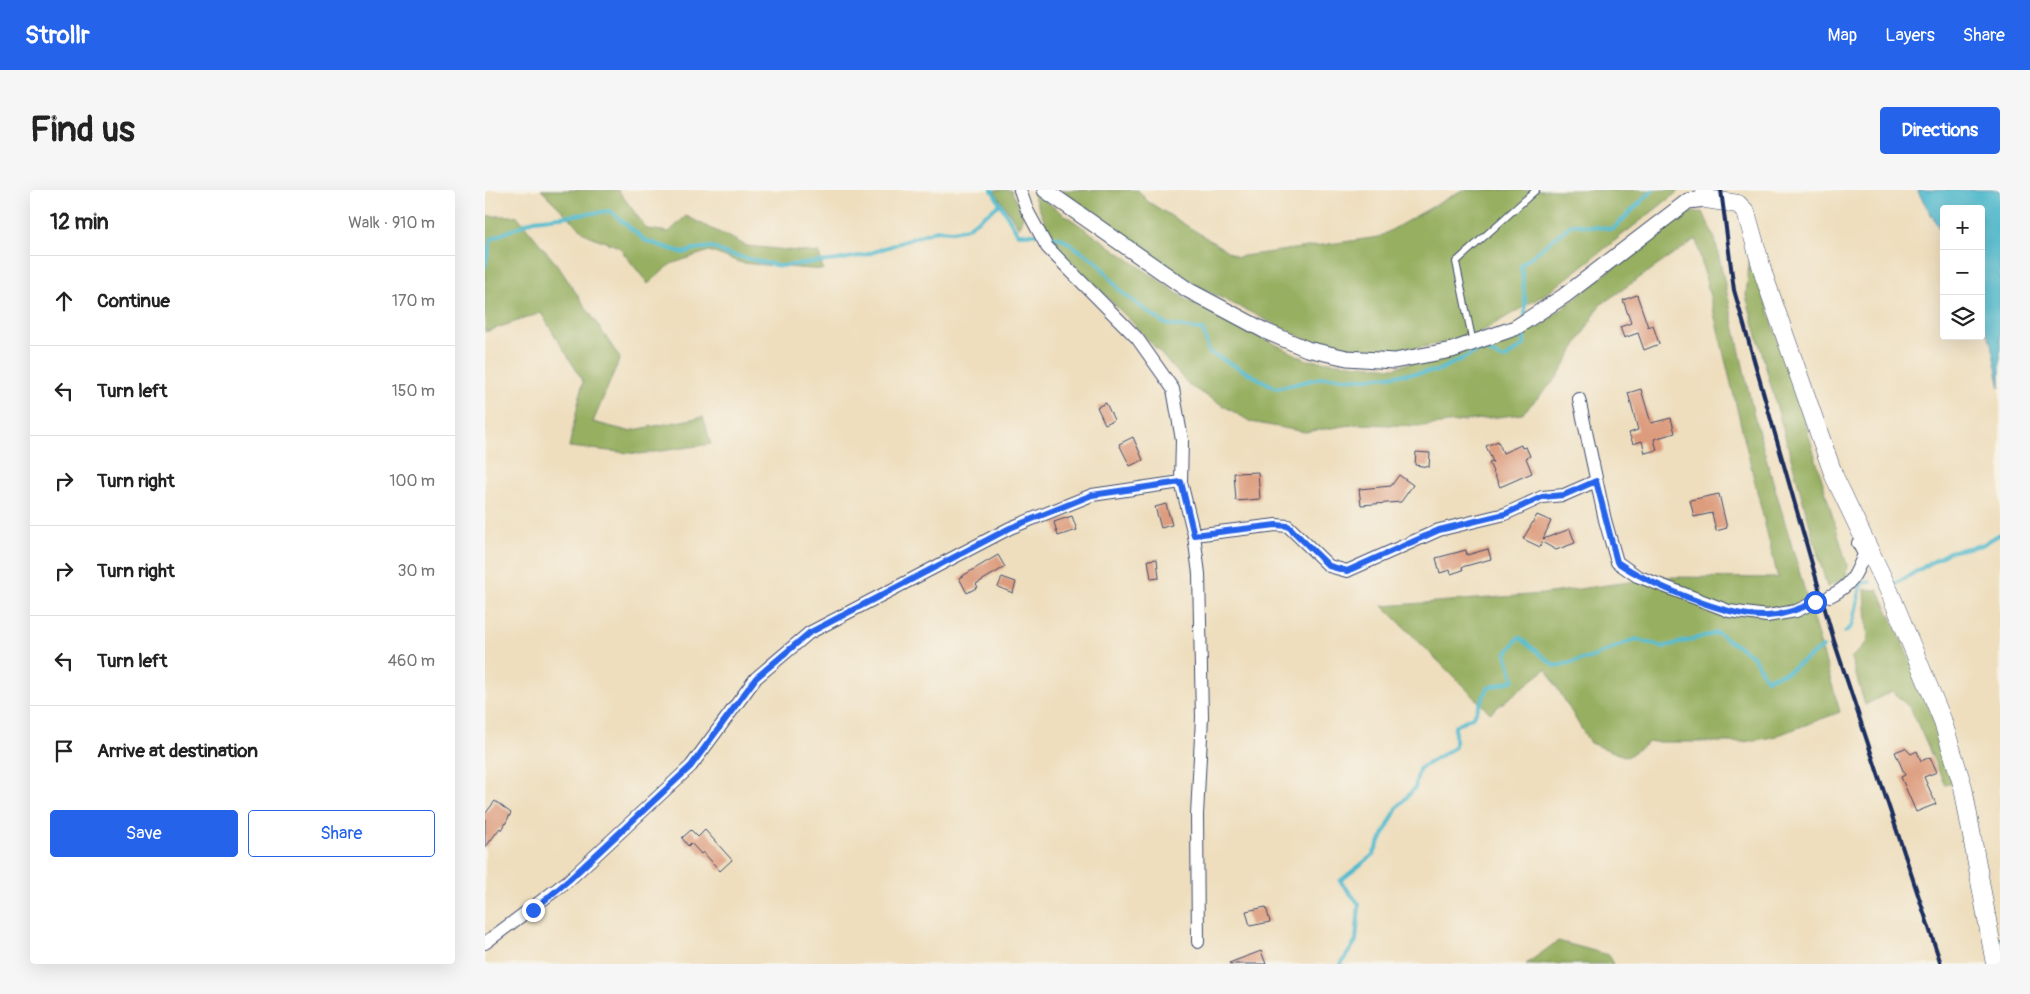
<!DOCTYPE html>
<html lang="en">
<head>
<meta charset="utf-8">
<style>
	body { margin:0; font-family:Pangolin,sans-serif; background:#f6f6f6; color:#222 }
	.controls { position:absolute; right:15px; top:15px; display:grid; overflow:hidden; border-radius:5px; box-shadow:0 5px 20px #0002 }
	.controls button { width:45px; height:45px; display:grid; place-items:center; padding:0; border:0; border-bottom:1px solid #e0e0e0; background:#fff; color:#222; font:25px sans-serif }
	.stop { position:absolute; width:15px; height:15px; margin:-11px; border:4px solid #2563eb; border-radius:50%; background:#fff }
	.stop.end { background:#2563eb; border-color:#fff; box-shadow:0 1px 5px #0008 }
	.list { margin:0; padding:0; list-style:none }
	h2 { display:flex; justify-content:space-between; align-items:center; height:65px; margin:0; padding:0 20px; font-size:21px }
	h2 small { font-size:16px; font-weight:400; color:#767676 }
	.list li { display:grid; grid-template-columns:32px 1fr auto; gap:15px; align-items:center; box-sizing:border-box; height:90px; padding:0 20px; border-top:1px solid #e0e0e0 }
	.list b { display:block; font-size:19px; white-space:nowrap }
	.list em { font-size:16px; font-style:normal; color:#767676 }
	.actions { display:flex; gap:10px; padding:15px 20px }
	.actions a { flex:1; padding:11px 0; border:1px solid #2563eb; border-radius:5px; text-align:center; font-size:18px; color:#2563eb }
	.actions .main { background:#2563eb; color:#fff }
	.icon { flex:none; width:28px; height:28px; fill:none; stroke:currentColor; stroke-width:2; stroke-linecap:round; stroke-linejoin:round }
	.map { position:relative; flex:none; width:1515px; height:774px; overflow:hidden; border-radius:5px }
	header { display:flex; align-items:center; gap:30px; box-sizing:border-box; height:70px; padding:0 25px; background:#2563eb; color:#fff }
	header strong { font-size:24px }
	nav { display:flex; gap:28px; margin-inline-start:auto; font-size:18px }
	.intro { display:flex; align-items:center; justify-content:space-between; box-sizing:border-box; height:120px; padding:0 30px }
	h1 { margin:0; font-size:35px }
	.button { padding:12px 22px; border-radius:5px; background:#2563eb; color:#fff; font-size:18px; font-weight:700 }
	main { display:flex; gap:30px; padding:0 30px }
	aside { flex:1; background:#fff; border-radius:5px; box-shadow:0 5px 20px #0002 }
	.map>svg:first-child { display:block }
	.forest { fill:#96af60; stroke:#586f5f }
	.water { fill:#50bace; stroke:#367496 }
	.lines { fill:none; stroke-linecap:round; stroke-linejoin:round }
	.stream { stroke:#50bace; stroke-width:4 }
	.building { fill:#dd9c7e }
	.service-casing { stroke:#3b496c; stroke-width:8 }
	.minor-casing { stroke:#3b496c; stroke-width:14 }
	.tertiary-casing { stroke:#3b496c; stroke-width:17 }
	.secondary-casing { stroke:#3b496c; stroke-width:19 }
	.service { stroke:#fff; stroke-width:6 }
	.minor { stroke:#fff; stroke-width:12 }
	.tertiary { stroke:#fff; stroke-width:15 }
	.secondary { stroke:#fff; stroke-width:18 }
	.rail { stroke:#1b2f5e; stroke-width:4 }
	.route { stroke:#2563eb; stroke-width:6 }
</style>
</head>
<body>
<header>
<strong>Strollr</strong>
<nav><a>Map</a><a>Layers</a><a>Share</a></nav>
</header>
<div class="intro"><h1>Find us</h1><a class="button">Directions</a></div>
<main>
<aside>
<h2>12 min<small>Walk · 910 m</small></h2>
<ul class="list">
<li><svg class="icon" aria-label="ahead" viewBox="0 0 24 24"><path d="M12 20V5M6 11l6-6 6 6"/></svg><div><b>Continue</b></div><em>170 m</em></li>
<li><svg class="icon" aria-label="left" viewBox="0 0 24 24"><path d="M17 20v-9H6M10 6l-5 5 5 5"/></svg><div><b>Turn left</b></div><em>150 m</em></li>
<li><svg class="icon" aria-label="right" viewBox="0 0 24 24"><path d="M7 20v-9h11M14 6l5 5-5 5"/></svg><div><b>Turn right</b></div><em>100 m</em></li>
<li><svg class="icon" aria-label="right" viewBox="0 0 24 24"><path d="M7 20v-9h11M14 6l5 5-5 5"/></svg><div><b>Turn right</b></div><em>30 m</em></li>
<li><svg class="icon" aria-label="left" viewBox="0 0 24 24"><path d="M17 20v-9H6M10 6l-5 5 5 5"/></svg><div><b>Turn left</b></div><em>460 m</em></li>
<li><svg class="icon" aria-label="arrive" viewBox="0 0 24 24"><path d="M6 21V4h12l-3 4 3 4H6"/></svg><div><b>Arrive at destination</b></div></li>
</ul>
<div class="actions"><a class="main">Save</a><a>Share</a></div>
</aside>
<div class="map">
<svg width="1515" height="774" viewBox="0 0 1515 774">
	<rect width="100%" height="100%" fill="#f7f3e8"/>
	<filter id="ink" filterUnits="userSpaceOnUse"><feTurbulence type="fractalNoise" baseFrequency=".02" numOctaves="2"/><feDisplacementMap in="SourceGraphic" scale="10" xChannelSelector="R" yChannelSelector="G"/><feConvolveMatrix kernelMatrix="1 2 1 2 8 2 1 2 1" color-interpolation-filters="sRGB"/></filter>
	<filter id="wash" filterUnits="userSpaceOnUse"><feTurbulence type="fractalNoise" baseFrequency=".0096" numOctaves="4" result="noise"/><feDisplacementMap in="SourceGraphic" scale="20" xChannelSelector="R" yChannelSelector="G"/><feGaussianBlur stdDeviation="1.12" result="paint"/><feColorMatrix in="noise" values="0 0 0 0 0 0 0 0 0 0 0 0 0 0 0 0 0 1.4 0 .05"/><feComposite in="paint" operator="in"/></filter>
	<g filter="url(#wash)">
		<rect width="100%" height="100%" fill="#eedebe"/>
		<g class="forest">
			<polygon points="56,0 133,0 162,39 184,42 201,26 262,56 334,63 338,80 257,73 224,61 186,74 163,94 134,57 102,45"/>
			<polygon points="509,0 526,0 538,26 534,38"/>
			<polygon points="576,0 653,0 662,11 752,67 894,47 977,0 1195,0 1064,102 987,147 908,163 826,152 714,97"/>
			<polygon points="547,2 702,110 822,170 909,178 988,153 1054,137 1197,23 1218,22 1230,49 1269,226 1355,522 1288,547 1259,552 1164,552 1142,567 1105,553 1061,479 1005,523 898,416 1058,404 1180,387 1293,388 1211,49 1115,115 1071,189 1037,224 938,236 873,234 820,242 766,232 705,196 647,132 570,56"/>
			<polygon points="0,26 32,26 73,76 135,168 108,232 143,241 218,227 226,254 155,264 84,257 98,191 56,123 0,142"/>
			<polygon points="1265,63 1319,229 1362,375 1361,388 1342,397 1261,106"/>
			<path d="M1380 399 1393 400C1423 462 1450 527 1470 593L1460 595 1426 519 1407 501 1380 515 1366 468 1383 451Z"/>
			<polygon points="1073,751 1124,765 1129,774 1041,774"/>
		</g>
		<polygon class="water" points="1432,0 1515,0 1515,198 1506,153 1496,129 1496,19 1459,19 1459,47"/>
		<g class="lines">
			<g class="stream">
				<polyline points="507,0 533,44 551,44"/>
				<polyline points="560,45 576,48 612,72 637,103 680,134 718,140 724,162 791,198 841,187 874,189 952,181 997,159 1019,169 1039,155 1039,136"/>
				<polyline points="0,77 6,49 49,30 125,21 161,51 199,63 209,59 227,57 242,64 295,76 352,70 380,65 452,40 468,41 482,38 514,15"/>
				<polyline points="1040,127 1040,110 1036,75 1087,34 1128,39 1168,0"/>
				<polyline points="1410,394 1464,362 1497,355 1515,344"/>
				<polyline points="1360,442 1367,436 1377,392 1385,392"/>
				<polyline points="856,774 871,751 874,714 855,691 888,665 912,618 930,598 934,579 970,557 970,536 989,526 1003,498 1029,490 1021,464 1034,447 1070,476 1105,468 1150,449 1178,457 1232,443 1268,466 1281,489 1302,482 1338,457"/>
			</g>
		</g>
		<g id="blocks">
			<g class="building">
				<polygon points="1152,105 1163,137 1168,135 1174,154 1159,160 1153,143 1139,148 1135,137 1146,133 1138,110"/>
				<polygon points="1156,199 1166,233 1186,228 1190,243 1169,249 1172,260 1160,263 1157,251 1148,254 1144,243 1153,240 1143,203"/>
				<polygon points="621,213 629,230 620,234 612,217"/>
				<polygon points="648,247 658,270 645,276 634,254"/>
				<polygon points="1013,251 1018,263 1036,255 1037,258 1041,257 1045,266 1041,268 1047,283 1015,297 1004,273 1008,272 1001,256"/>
				<polygon points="931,262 945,263 944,277 930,275"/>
				<polygon points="773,282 775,309 751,311 749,283"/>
				<polygon points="914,285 928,295 916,312 876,315 874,299 906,296"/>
				<polygon points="1234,304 1242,338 1231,341 1227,323 1209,327 1205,310"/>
				<polygon points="681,314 687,335 676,338 670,317"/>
				<polygon points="1052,325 1066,331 1058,349 1085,339 1090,353 1071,360 1057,352 1055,357 1038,349"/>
				<polygon points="587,326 592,340 573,346 569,332"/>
				<polygon points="1003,359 1006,369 977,377 978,380 966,384 965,380 955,383 951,368 981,360 982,365"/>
				<polygon points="513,365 520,377 491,394 493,397 482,403 474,388"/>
				<polygon points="672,369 674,388 666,389 663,370"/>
				<polygon points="517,387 531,392 528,403 513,397"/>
				<polygon points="1420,558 1426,564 1432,561 1436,571 1445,567 1452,582 1439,587 1451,614 1431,622 1416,587 1420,585 1410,562"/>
				<polygon points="10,611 26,623 17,640 15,638 0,658 0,624"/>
				<polygon points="206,640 213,647 220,640 247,670 235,681 218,662 216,664 206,653 203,656 197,648"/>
				<polygon points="781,717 785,732 765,736 761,721"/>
				<polygon points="776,761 781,774 745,774 744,773"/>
			</g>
		</g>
	</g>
	<g filter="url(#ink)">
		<use href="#blocks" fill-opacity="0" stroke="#3b496c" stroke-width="1"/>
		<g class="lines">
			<defs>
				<polyline id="service" points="988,153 971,72 1051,0"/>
				<g id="minor">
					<polyline points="535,0 542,20 562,57 652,148 688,199 697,250 696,292 709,345 714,384 717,527 712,625 713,752"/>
					<polyline points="1094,209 1120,330 1132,372 1152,386 1244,421 1282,426 1311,421 1330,412"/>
					<polyline points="709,345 791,335 803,336 844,376 862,381 954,340 1020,324 1057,307 1079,305 1111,291"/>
					<path d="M1345 406C1366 396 1371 385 1379 364L1373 353"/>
					<polyline points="0,753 84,690 206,576 271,488 324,443 525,338 607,305 696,292"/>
				</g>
				<polyline id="tertiary" points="560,0 703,100 780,141 822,159 862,168 909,171 967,160 1030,138 1079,106 1203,11 1221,9"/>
				<polyline id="secondary" points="1220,0 1221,9 1253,14 1261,22 1279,86 1349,286 1405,403 1457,529 1478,597 1510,774"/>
			</defs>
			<use href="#service" class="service-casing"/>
			<use href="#minor" class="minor-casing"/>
			<use href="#tertiary" class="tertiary-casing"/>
			<use href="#secondary" class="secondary-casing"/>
			<use href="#service" class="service"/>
			<use href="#minor" class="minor"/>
			<use href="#tertiary" class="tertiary"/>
			<use href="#secondary" class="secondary"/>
			<polyline class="rail" points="1236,0 1249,100 1349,451 1456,774"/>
		</g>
	</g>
	<g class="lines" filter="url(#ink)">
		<path class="route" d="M48 720 84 690 206 576 271 488 324 443 525 338 607 305 696 292 709 345 791 335 803 336 844 376 862 381 954 340 1020 324 1057 307 1079 305 1111 291 1132 372C1164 394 1243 428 1282 426 1299 425 1315 419 1330 412"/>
	</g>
</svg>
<div class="controls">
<button>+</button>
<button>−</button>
<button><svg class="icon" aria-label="layers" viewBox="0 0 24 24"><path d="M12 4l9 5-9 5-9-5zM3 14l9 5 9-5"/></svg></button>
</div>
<div class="stop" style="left:1330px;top:412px"></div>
<div class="stop end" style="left:48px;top:720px"></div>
</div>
</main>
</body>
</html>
